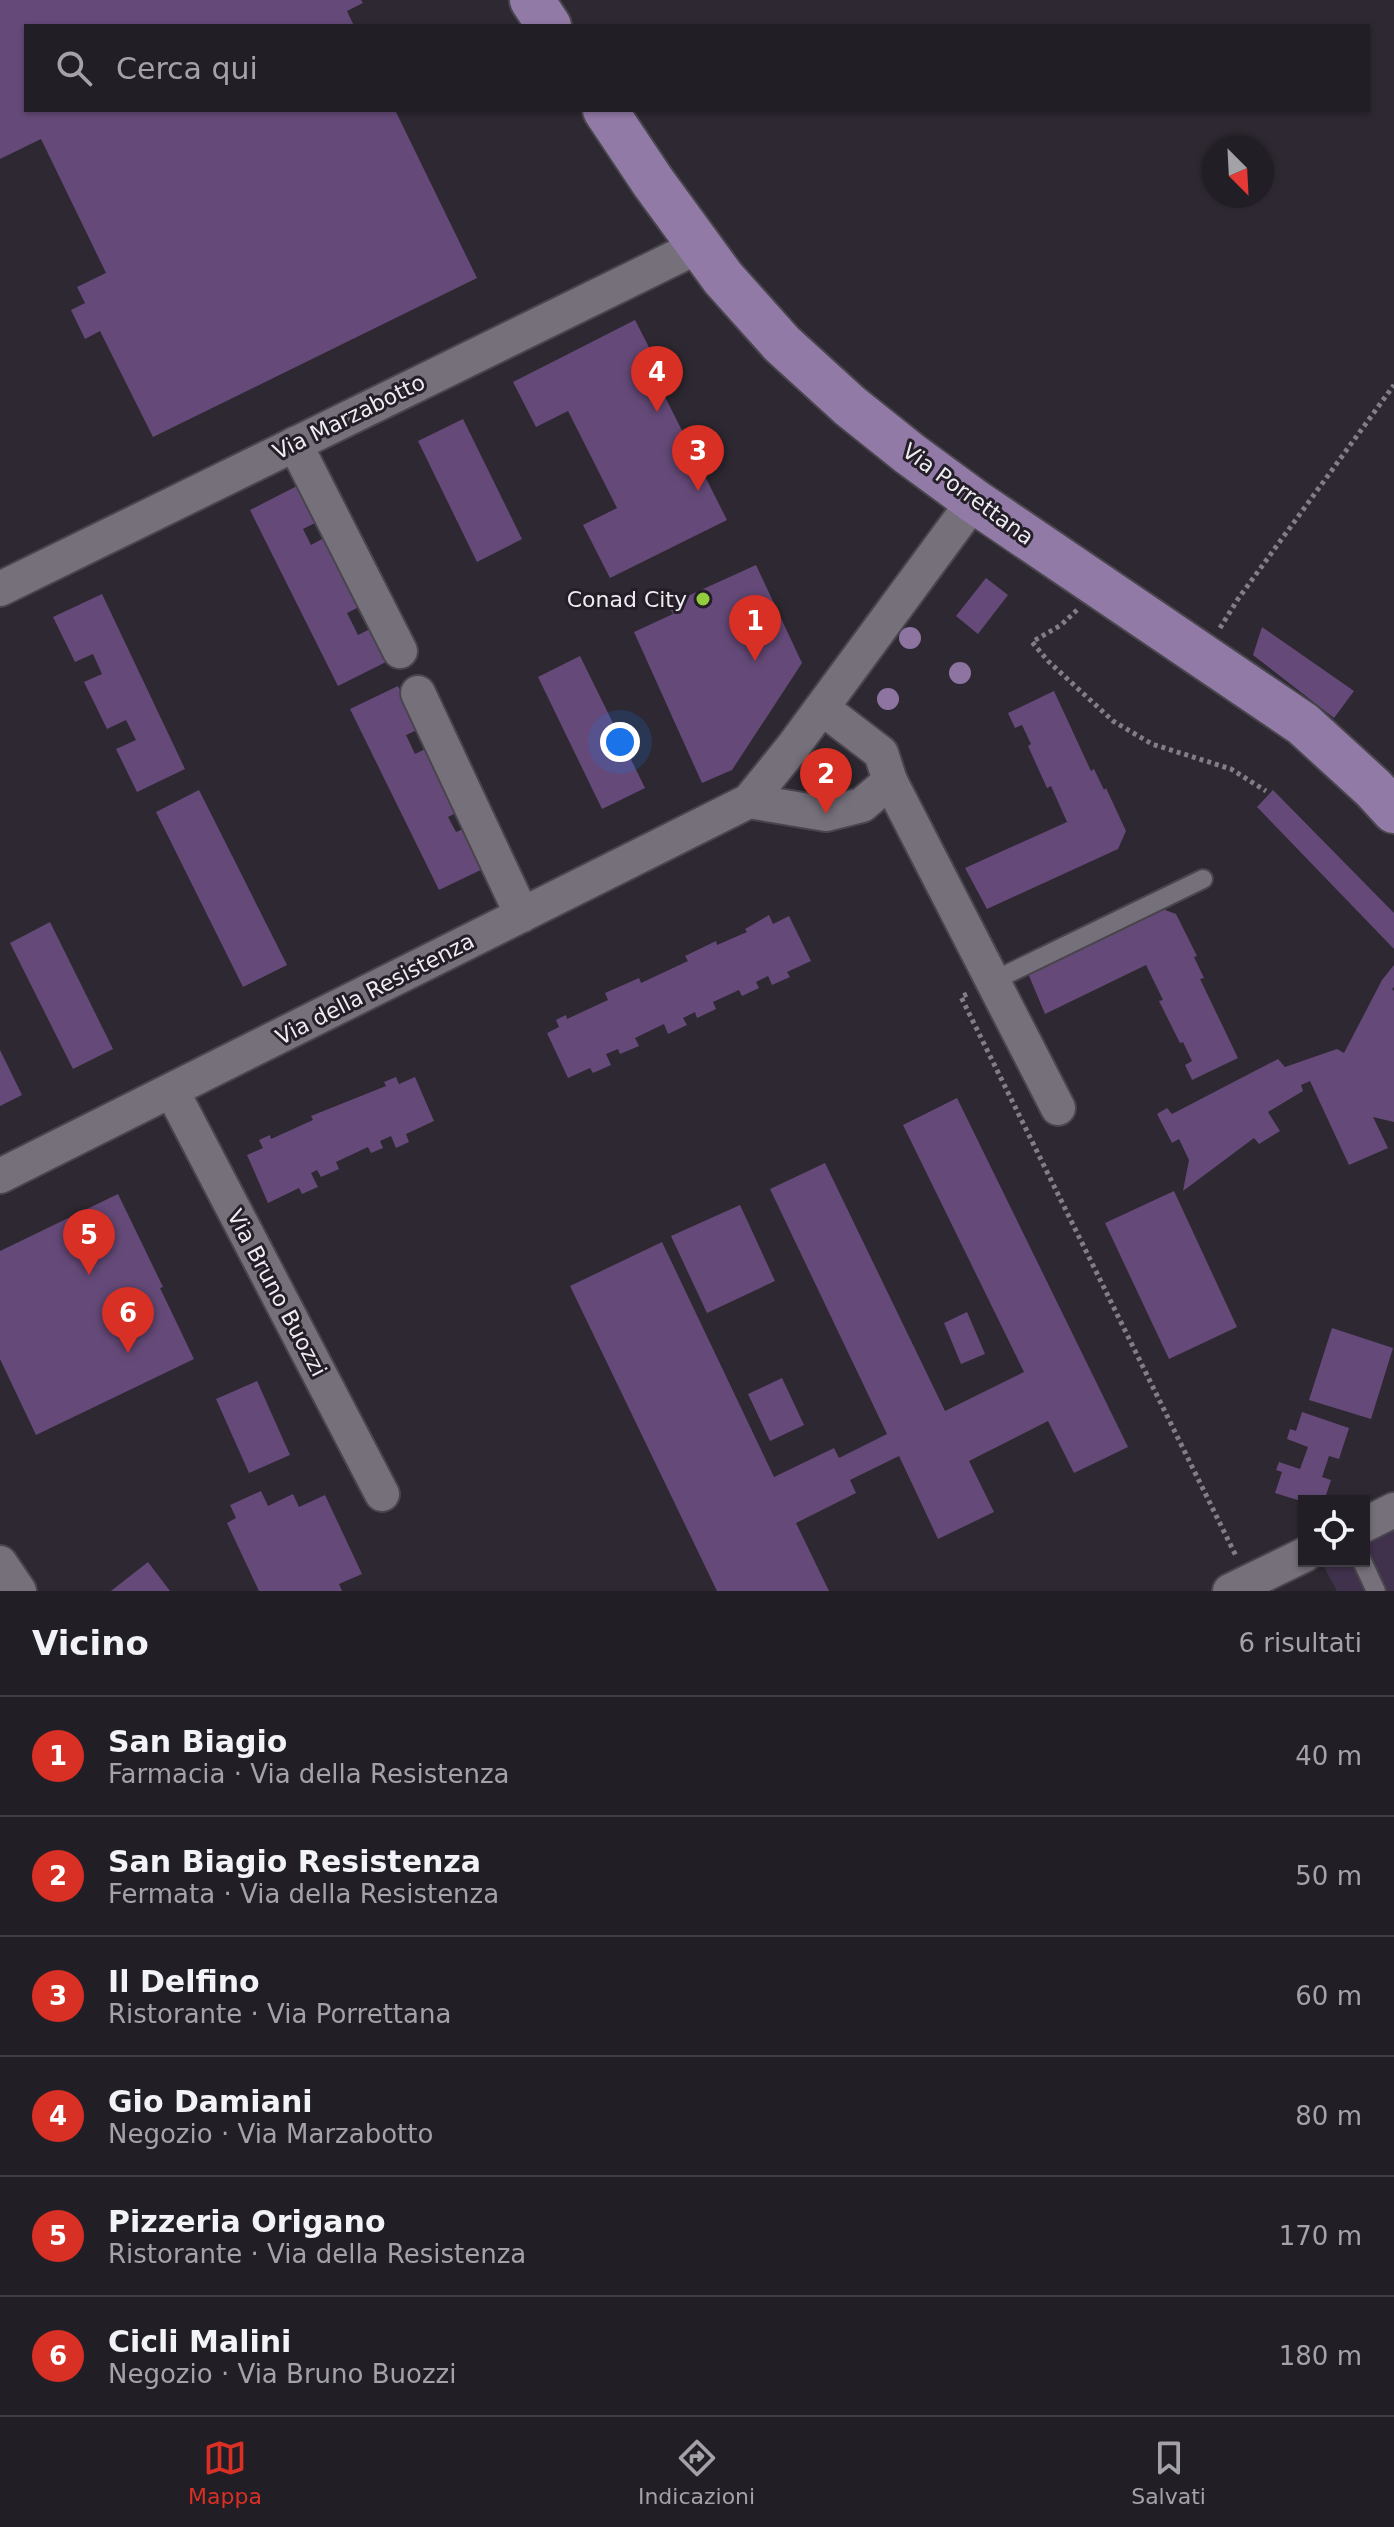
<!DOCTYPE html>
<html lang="it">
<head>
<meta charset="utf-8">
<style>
	body { margin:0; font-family:"DejaVu Sans",sans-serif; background:#2e2b32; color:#f1f3f6 }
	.controls { position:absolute; right:24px; bottom:24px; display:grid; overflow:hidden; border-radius:0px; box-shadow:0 2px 6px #0004 }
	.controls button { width:72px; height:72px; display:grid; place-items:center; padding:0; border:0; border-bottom:2px solid #3f3c42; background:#221e25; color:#f1f3f6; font:40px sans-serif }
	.compass { position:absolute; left:1202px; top:136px; width:72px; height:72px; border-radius:50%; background:#221e25; box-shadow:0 2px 6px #0004; rotate:156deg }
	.you { position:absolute; left:620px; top:742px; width:28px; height:28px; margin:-20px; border:6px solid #fff; border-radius:50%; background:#1a73e8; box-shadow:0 0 0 12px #1a73e833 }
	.badge { display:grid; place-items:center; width:52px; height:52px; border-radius:50%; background:#d93025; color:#fff; font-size:26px; font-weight:700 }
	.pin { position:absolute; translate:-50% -66px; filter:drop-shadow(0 2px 4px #0008) }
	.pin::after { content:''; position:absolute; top:42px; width:28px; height:24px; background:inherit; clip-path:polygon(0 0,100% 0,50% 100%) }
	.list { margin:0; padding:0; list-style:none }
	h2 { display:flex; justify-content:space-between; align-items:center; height:104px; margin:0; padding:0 32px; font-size:34px }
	h2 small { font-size:26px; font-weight:400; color:#a2a2a7 }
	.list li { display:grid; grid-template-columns:52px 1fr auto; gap:24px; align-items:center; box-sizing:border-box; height:120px; padding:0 32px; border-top:2px solid #3f3c42 }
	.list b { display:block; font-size:30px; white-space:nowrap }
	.list p { margin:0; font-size:26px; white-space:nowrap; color:#a2a2a7 }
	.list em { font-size:26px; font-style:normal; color:#a2a2a7 }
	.icon { flex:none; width:44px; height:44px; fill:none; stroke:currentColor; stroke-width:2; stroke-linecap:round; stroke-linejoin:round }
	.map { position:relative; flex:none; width:1394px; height:1591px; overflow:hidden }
	.search { position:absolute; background:#221e25; box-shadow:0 2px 6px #0004; left:24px; right:24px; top:24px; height:88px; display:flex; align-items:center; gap:20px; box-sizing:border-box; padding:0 28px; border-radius:0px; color:#a2a2a7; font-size:30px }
	.sheet { height:824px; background:#221e25 }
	nav { display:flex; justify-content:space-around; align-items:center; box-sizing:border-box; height:112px; border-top:2px solid #3f3c42; background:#221e25; font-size:22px; color:#a2a2a7 }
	nav a { display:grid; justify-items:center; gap:4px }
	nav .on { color:#d93025 }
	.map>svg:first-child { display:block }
	.green { fill:#40314c }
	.building { fill:#654a79 }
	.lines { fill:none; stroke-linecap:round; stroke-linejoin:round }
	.service-casing { stroke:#49454d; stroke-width:22 }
	.minor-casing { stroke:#49454d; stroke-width:38 }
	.primary-casing { stroke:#49454d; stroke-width:48 }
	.path { stroke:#827e86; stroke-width:5; stroke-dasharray:4 4; stroke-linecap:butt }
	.service { stroke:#75707a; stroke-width:18 }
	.minor { stroke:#75707a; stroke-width:34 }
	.primary { stroke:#927aa6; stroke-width:44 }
	.tree { fill:#8d74a1 }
	.poi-dot { fill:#92cd3e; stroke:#231e27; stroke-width:3 }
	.labels { text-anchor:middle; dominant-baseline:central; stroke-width:6; stroke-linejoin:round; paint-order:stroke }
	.street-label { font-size:22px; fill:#eeebf1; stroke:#231e27 }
	.poi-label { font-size:22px; fill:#eeebf1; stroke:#231e27; text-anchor:end }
</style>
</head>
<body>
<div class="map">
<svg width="1394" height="1591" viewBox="0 0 1394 1591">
	<rect width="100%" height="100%" fill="#2d2831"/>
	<polygon class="green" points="1394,1528 1394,1591 1337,1591 1323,1565 1330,1561 1364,1561 1364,1543"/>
	<g class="building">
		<polygon points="0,0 361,0 363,3 347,11 354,26 26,26 26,110 395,110 477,278 153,437 100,331 85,339 71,310 85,303 77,287 106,273 41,139 0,159"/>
		<polygon points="635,320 658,365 651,369 727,520 610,578 583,525 617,508 568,411 536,427 513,382"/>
		<polygon points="463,419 522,539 477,562 418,441"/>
		<polygon points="299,485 317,522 303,529 311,545 324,538 359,607 347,613 358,635 370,629 386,662 338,686 250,510"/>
		<polygon points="756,565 802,663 732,770 702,783 634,632 673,614 668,605"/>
		<polygon points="986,578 1008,595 978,634 956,616"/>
		<polygon points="102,594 185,769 137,792 116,749 136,740 126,720 107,729 84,682 102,674 93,654 75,662 53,617"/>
		<polygon points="1262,627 1354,691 1334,718 1253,655"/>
		<polygon points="580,656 645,788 602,809 538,677"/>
		<polygon points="398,686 419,729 406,735 415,754 429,747 460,811 448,817 456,832 468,827 487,867 439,890 350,709"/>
		<polygon points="1054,691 1091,771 1094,769 1104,790 1106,788 1126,831 1118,849 987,909 965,868 1067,822 1051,786 1047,788 1028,746 1031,744 1022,725 1015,728 1008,713"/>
		<polygon points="199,790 287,965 243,987 156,812"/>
		<polygon points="1273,790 1394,913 1394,949 1257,807"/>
		<polygon points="1157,907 1176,914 1197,956 1194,957 1204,978 1200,979 1238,1058 1192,1080 1185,1065 1192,1061 1183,1042 1180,1043 1159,1001 1163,1000 1146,965 1045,1014 1027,971"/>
		<polygon points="769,915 773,924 789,916 811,961 787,972 790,977 772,985 768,976 756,982 759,988 742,996 739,990 713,1002 716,1009 697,1018 695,1012 683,1018 687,1025 668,1034 664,1024 635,1038 639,1046 620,1054 618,1049 606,1054 611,1065 593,1073 590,1068 568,1078 547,1033 559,1027 556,1020 566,1015 567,1019 608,1000 605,993 639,978 641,983 688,961 685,956 716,941 717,945 747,932 745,929"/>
		<polygon points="50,922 113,1049 73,1069 10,943"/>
		<polygon points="1394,965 1394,987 1392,989 1394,991 1394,1122 1373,1117 1388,1148 1349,1165 1310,1081 1301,1085 1303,1091 1268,1112 1280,1131 1259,1144 1254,1138 1183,1191 1189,1160 1179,1139 1172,1143 1157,1114 1167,1108 1172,1114 1278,1059 1285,1067 1337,1049 1344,1053 1382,980"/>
		<polygon points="0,1050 22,1095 0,1106"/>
		<polygon points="396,1077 399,1084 415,1077 434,1121 406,1134 409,1142 396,1148 391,1136 380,1141 383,1148 371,1153 368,1147 336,1162 339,1169 321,1177 317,1170 311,1173 318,1187 302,1194 299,1188 268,1203 247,1155 263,1148 259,1140 270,1135 271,1139 313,1120 311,1116 386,1086 384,1082"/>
		<polygon points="957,1098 1128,1447 1074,1473 1048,1421 969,1461 994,1512 938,1539 899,1456 850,1480 856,1493 796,1523 829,1591 717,1591 570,1286 662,1242 774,1477 834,1448 839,1458 887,1434 770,1189 825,1163 945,1411 1024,1372 903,1125"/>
		<polygon points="1174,1191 1237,1327 1169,1359 1105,1223"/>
		<polygon points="118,1194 163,1287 160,1288 194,1359 36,1435 0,1359 0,1251"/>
		<polygon points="740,1205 775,1281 707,1313 671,1236"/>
		<polygon points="967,1312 985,1354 961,1364 944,1323"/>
		<polygon points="1332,1328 1393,1348 1371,1419 1309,1400"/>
		<polygon points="782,1378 804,1425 770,1441 748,1394"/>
		<polygon points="257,1381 290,1455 249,1473 216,1399"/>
		<polygon points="1302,1412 1349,1428 1339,1459 1329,1456 1322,1477 1331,1480 1324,1501 1304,1502 1275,1493 1282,1472 1276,1470 1279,1462 1300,1469 1308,1447 1287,1439 1290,1429 1296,1431"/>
		<polygon points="261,1491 268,1506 293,1494 299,1507 325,1495 362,1574 339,1584 342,1591 259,1591 227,1523 236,1518 230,1505"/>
		<polygon points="148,1562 170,1591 111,1591"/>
	</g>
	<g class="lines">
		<defs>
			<g id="service">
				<polyline points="993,981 1203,879"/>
				<polyline points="1362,1561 1376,1591"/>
			</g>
			<g id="minor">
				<polyline points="295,444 400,651"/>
				<polyline points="0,589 699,246"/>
				<polyline points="418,693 522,915"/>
				<polyline points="890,781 1058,1108"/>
				<polyline points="749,801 826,814 862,805 890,781 881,753 822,708"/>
				<polyline points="172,1091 382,1494"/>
				<polyline points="0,1176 749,801 792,748 974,501"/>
				<polyline points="1364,1525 1394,1510"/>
				<polyline points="0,1563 19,1591"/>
				<polyline points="1230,1591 1304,1555"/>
			</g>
			<g id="primary">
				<polyline points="532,0 549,26"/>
				<polyline points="605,110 653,182 723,278 782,344 850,406 910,454 974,501 1303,724 1373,788 1394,811"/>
			</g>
		</defs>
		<use href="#service" class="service-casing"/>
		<use href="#minor" class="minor-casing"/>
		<use href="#primary" class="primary-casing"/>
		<g class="path">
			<polyline points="1077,610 1061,625 1032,642 1048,661 1113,721 1152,744 1231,769 1266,791"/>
			<polyline points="1220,628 1238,599 1394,385"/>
			<polyline points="967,994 961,997 1236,1556"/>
		</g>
		<use href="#service" class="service"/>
		<use href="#minor" class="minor"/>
		<use href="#primary" class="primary"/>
	</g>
	<g class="tree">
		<circle cx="910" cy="638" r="11"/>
		<circle cx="960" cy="673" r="11"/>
		<circle cx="888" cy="699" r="11"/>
	</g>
	<circle class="poi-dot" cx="703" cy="599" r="8"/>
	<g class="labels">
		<g class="street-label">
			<text transform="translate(349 417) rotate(-26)">Via Marzabotto</text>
			<text transform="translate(968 494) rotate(36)">Via Porrettana</text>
			<text transform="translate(375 989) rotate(-27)">Via della Resistenza</text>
			<text transform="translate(277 1293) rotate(62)">Via Bruno Buozzi</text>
		</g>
		<g class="poi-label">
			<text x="687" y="599">Conad City</text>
		</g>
	</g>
</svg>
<div class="controls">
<button><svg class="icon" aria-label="locate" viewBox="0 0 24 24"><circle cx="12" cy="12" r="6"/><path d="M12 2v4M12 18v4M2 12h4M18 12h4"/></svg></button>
</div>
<svg class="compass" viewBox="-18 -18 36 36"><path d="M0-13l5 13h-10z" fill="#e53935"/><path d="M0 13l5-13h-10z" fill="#a2a2a7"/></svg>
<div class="you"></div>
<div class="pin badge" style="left:755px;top:661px">1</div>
<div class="pin badge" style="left:826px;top:814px">2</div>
<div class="pin badge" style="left:698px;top:491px">3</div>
<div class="pin badge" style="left:657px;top:412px">4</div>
<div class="pin badge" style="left:89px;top:1275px">5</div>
<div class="pin badge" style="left:128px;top:1353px">6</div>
<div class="search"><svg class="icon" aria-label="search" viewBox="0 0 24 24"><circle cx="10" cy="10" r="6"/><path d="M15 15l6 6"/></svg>Cerca qui</div>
</div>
<section class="sheet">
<h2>Vicino<small>6 risultati</small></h2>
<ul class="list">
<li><span class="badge">1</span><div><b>San Biagio</b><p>Farmacia · Via della Resistenza</p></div><em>40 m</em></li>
<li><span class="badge">2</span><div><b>San Biagio Resistenza</b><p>Fermata · Via della Resistenza</p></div><em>50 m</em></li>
<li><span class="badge">3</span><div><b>Il Delfino</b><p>Ristorante · Via Porrettana</p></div><em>60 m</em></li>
<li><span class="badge">4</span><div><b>Gio Damiani</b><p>Negozio · Via Marzabotto</p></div><em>80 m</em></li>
<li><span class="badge">5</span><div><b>Pizzeria Origano</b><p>Ristorante · Via della Resistenza</p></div><em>170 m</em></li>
<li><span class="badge">6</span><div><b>Cicli Malini</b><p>Negozio · Via Bruno Buozzi</p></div><em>180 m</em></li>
</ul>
</section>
<nav>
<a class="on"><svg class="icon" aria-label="map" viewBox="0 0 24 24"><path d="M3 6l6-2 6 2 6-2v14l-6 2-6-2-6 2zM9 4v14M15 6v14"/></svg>Mappa</a>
<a><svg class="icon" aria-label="directions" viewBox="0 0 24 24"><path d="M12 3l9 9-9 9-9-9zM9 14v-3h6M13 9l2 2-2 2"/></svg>Indicazioni</a>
<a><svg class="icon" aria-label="saved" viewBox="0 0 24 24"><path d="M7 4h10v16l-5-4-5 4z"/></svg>Salvati</a>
</nav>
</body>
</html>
